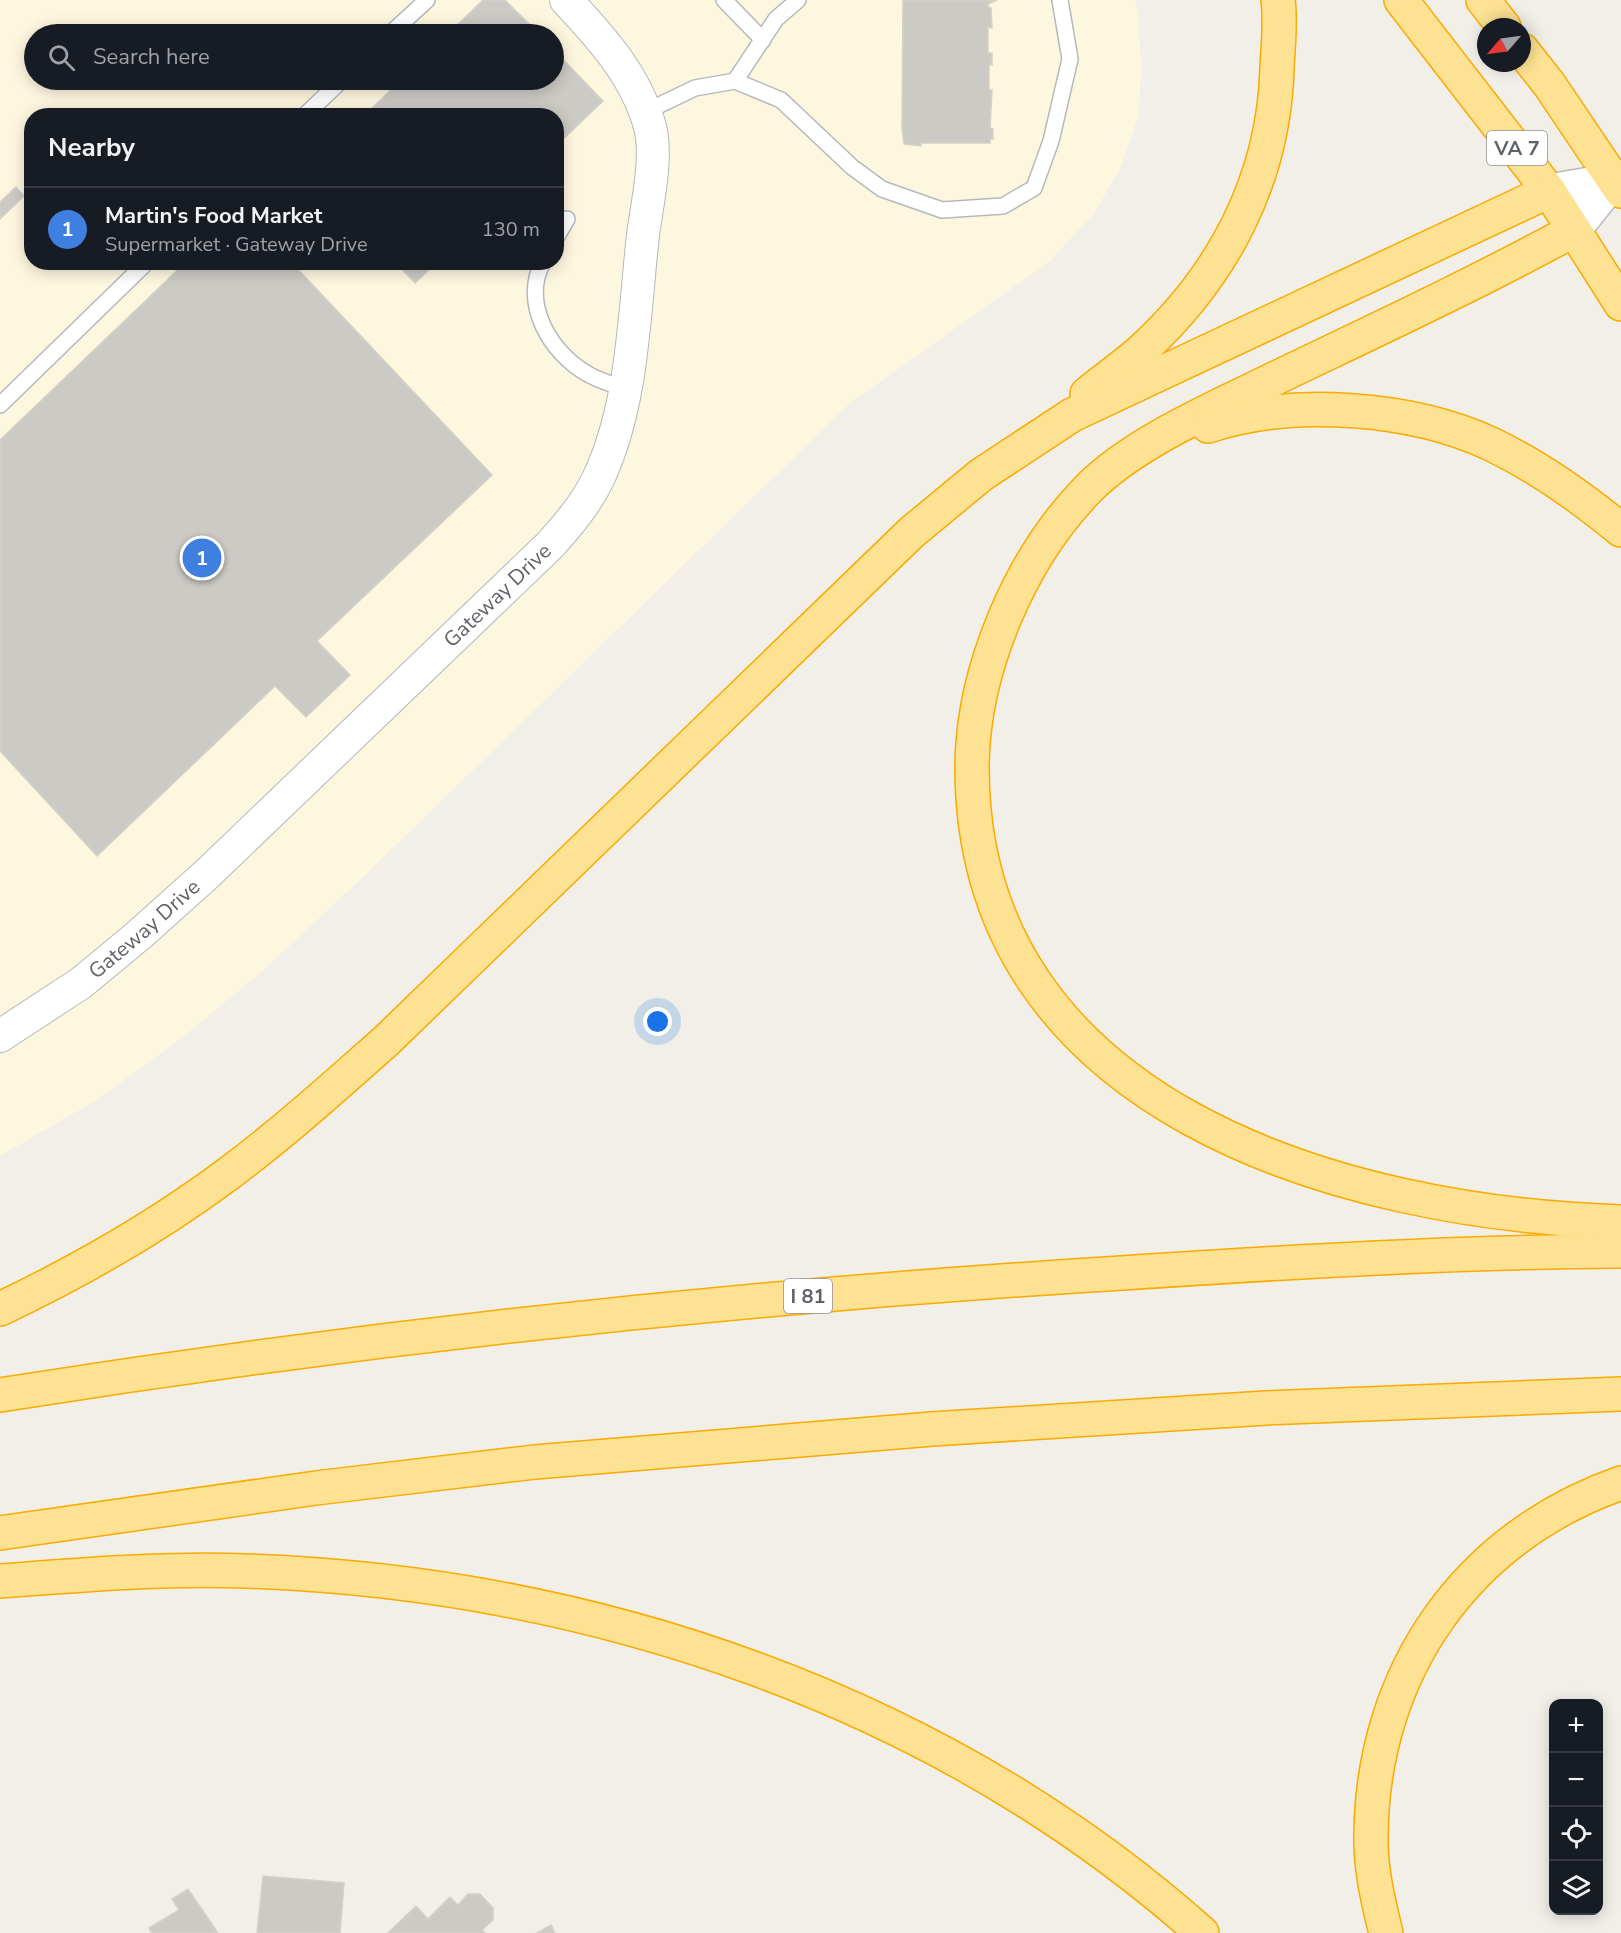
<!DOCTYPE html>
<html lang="en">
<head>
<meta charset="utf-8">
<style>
	body { margin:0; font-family:"Nunito Sans",sans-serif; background:#242831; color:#f1f3f6 }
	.controls { position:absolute; right:18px; bottom:18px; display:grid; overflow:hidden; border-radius:12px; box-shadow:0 3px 15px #0003 }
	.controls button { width:54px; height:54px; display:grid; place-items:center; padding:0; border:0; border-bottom:2px solid #363941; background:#171b24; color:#f1f3f6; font:30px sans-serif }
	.compass { position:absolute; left:1477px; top:18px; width:54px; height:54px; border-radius:50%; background:#171b24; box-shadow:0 3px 15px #0003; rotate:242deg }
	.you { position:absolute; left:658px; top:1022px; width:21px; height:21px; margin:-15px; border:4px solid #fff; border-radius:50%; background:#1a73e8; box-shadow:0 0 0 9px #1a73e833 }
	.badge { display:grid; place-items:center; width:39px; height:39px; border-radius:50%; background:#7c3aed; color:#fff; font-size:20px; font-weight:700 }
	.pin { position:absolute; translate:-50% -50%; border:3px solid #fff; box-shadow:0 2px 6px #0006 }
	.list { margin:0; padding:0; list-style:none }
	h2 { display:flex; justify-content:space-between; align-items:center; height:78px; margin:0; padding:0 24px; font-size:26px }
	h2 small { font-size:20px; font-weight:400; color:#9ea1a6 }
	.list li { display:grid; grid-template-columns:39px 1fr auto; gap:18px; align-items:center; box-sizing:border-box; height:84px; padding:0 24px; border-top:2px solid #363941 }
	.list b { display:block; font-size:22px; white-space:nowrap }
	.list p { margin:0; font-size:20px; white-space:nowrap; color:#9ea1a6 }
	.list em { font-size:20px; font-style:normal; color:#9ea1a6 }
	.icon { flex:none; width:33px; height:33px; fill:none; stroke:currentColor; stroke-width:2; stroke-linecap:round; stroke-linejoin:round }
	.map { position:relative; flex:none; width:1621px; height:1933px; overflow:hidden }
	.search { position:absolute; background:#171b24; box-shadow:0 3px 15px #0003; left:24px; top:24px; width:540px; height:66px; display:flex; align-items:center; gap:15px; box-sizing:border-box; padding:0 21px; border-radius:33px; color:#9ea1a6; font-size:22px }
	.panel { position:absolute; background:#171b24; box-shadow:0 3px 15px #0003; left:24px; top:108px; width:540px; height:162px; border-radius:24px }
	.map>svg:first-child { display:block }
	.commercial { fill:#fef7e0; fill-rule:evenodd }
	.building { fill:#cccac5; stroke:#d6d1c6; stroke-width:1.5 }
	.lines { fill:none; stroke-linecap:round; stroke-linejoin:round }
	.lane-casing { stroke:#b5b8bc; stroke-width:18 }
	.street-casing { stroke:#b5b8bc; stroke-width:34 }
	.secondary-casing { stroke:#b6babf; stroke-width:36 }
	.highway-casing { stroke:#f9ab00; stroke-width:36 }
	.lane { stroke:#fff; stroke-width:15 }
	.street { stroke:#fff; stroke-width:32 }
	.secondary { stroke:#fff; stroke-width:33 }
	.highway { stroke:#fde293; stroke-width:33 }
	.labels { text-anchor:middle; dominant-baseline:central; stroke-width:4.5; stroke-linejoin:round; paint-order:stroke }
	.shield { fill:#fff; stroke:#8f9295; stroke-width:1.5 }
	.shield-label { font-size:20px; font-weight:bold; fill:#5f6368 }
	.street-label { font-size:21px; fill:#5f6368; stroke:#fff }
</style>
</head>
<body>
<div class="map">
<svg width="1621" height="1933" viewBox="0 0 1621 1933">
	<rect width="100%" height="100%" fill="#f1efe8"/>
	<path class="commercial" d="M0 0H1135L1138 11 1141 64 1139 114 1120 169 1094 213 1050 261 850 403 361 879 260 973 179 1040 95 1101 0 1156ZM34 34H554V80H34ZM32 116H556V262H32Z"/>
	<g class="building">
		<polygon points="483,0 505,0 539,34 448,34"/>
		<polygon points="903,0 997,0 988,4 988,7 991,8 992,28 988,27 988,53 992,53 992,65 989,64 989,90 992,90 990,128 993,129 993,139 990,139 990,143 921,143 921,146 904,144 902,129"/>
		<polygon points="554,50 603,101 556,146 556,116 364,116 401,80 554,80"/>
		<polygon points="16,187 24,196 0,219 0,202"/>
		<polygon points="186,262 291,262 492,475 317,641 350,675 306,717 275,686 97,856 0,751 0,440"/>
		<polygon points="395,262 437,262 415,283"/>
		<polygon points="263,1876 344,1883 340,1933 257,1933"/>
		<polygon points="188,1889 218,1933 152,1933 149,1928 179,1910 172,1899"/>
		<polygon points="468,1894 480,1894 493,1908 493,1920 482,1930 485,1933 388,1933 416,1906 428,1919 450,1897 458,1905"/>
		<polygon points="551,1925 555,1933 537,1933"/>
	</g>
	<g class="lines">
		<defs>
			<g id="lane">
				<polyline points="724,0 763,40"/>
				<polyline points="390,34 427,0"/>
				<polyline points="735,81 776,19 798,0"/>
				<polyline points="645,112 695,88 735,81 781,100 852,167 882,189 942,210 1003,206 1034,188 1051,141 1070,59 1060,0"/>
				<polyline points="304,116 342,80"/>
				<polyline points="556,238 567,219"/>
				<path d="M543 262C521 303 550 352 586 373 597 380 612 384 625 389"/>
				<polyline points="0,405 147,262"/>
			</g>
			<g id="street">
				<path id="s1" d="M0 1036 81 983 139 935 207 874 550 545C568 525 586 504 598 479 633 406 634 315 643 235 647 204 658 157 650 127 637 77 601 37 566 0"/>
			</g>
			<g id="secondary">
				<polyline points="1549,191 1614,180 1621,177"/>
				<polyline points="1574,230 1614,180"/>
			</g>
			<g id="highway">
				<polyline points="1401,0 1549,191 1621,304"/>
				<polyline points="1483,0 1504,27"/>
				<polyline points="1522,50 1549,84 1621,191"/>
				<path d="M1574 230C1477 283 1376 330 1276 378 1216 408 1134 442 1088 489 1020 559 973 669 972 766 971 1108 1341 1213 1621 1222"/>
				<path d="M1087 394C1105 379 1124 366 1141 351 1223 276 1274 180 1277 68 1278 46 1281 22 1278 0"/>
				<path d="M1208 426C1291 398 1412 407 1491 444 1539 467 1581 497 1621 530"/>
				<path d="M0 1309C80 1271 157 1227 228 1174 283 1133 334 1087 386 1041L912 532 981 475 1072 415 1549 191"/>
				<path d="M0 1395C371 1336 747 1296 1122 1273 1288 1262 1455 1252 1621 1251"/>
				<polyline points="0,1533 316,1488 535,1462 932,1429 1266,1408 1621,1394"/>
				<path d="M0 1581C82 1575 164 1568 246 1571 594 1583 940 1700 1202 1933"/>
				<path d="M1386 1933C1378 1901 1370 1867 1371 1834 1373 1671 1467 1537 1621 1483"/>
			</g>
		</defs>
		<use href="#lane" class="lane-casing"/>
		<use href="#street" class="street-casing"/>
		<use href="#secondary" class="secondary-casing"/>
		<use href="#highway" class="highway-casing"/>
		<use href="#lane" class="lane"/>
		<use href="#street" class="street"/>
		<use href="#secondary" class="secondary"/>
		<use href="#highway" class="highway"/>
	</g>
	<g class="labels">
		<g class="shield">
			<rect x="1487" y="131" width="60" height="34" rx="4.5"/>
			<rect x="784" y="1279" width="48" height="34" rx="4.5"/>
		</g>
		<g class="shield-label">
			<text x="1517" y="148">VA 7</text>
			<text x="808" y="1296">I 81</text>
		</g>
		<g class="street-label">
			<text stroke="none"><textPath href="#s1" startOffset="666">Gateway Drive</textPath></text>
			<text stroke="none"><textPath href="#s1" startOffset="180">Gateway Drive</textPath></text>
		</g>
	</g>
</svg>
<div class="controls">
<button>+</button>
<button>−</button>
<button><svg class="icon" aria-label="locate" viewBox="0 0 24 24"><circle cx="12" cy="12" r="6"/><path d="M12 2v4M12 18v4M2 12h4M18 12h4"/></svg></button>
<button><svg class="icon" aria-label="layers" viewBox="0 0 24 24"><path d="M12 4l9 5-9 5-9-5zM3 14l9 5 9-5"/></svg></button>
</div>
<svg class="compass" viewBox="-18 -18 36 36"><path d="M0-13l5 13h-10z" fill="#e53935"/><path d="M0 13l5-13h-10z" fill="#9ea1a6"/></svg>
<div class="you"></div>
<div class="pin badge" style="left:202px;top:558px;background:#3f7fe0">1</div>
<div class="search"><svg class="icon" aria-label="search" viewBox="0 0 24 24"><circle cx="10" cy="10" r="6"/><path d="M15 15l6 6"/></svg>Search here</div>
<section class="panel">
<h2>Nearby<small></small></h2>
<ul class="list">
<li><span class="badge" style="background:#3f7fe0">1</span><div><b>Martin's Food Market</b><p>Supermarket · Gateway Drive</p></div><em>130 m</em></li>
</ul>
</section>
</div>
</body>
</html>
